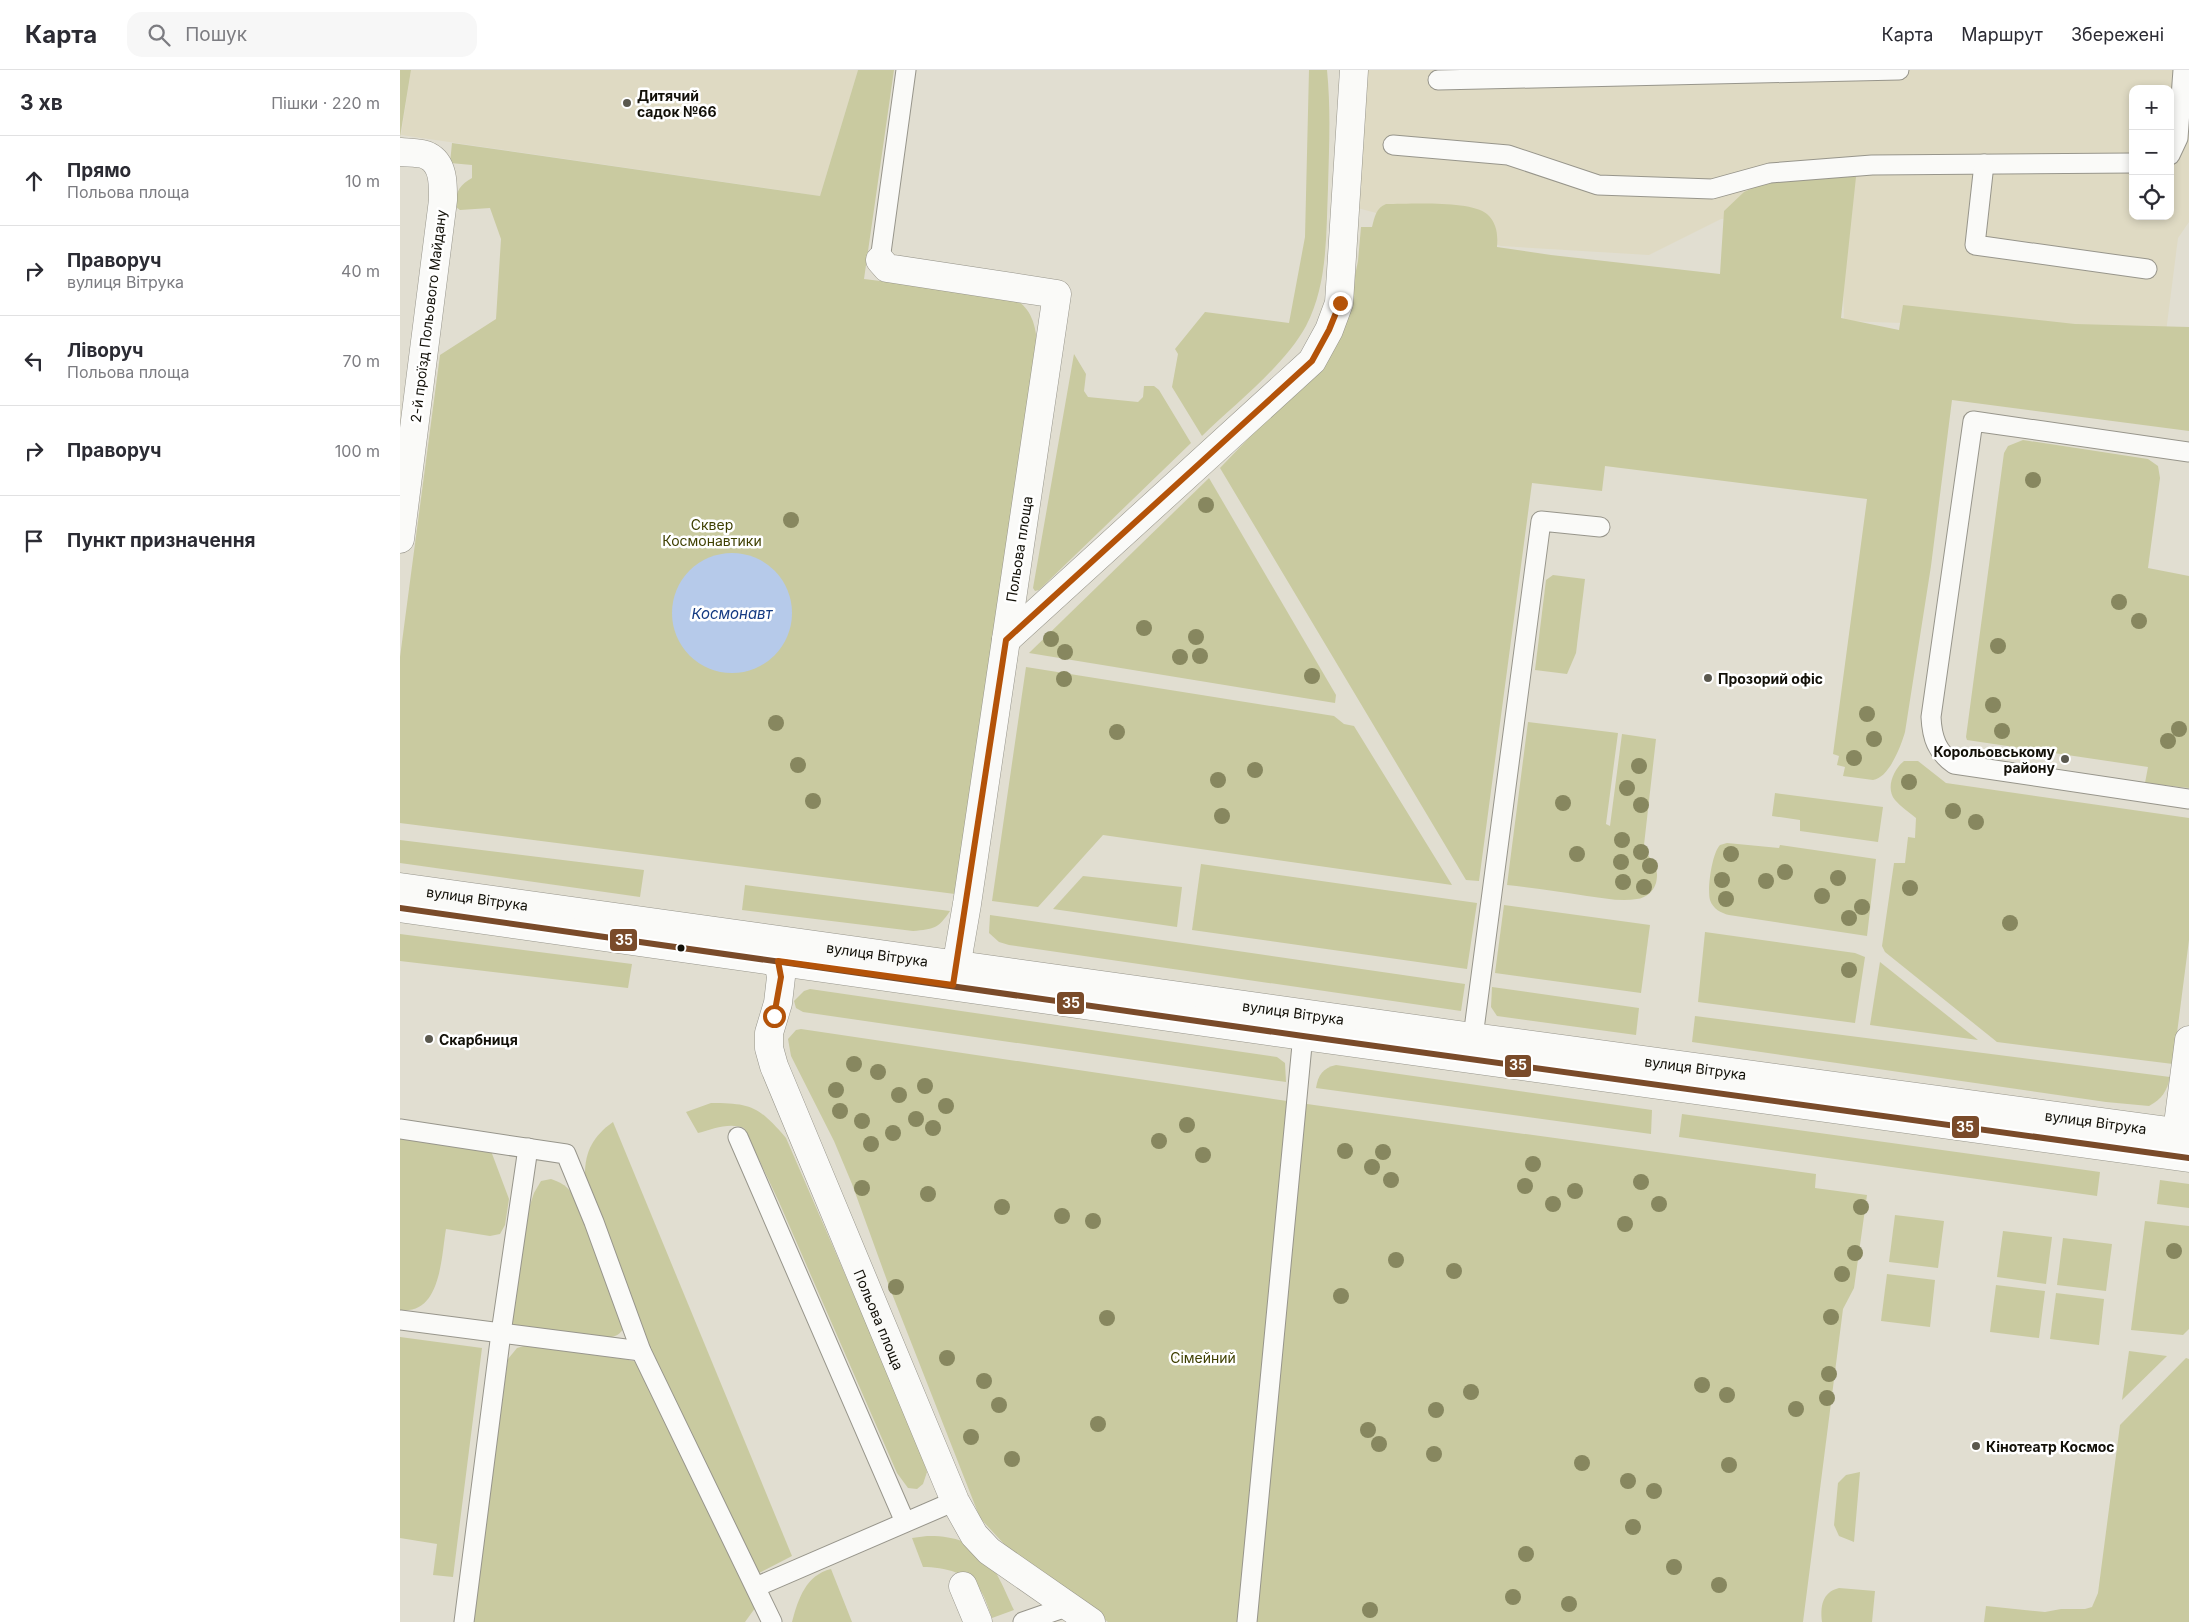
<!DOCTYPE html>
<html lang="uk">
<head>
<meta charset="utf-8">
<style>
	body { margin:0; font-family:Inter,sans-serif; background:#f7f7f7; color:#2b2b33 }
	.controls { position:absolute; right:15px; top:15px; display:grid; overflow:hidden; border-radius:10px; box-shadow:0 2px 8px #0003 }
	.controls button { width:45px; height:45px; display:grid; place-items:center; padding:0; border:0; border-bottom:1px solid #e1e1e2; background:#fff; color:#2b2b33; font:25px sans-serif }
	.stop { position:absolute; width:15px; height:15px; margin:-11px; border:4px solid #b45309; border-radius:50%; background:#fff }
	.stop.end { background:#b45309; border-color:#fff; box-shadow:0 1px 5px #0008 }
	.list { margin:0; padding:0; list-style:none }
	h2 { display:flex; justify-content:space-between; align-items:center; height:65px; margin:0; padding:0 20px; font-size:21px }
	h2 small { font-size:16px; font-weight:400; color:#7c7c81 }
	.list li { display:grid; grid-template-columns:32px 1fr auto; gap:15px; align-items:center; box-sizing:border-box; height:90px; padding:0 20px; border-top:1px solid #e1e1e2 }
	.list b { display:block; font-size:19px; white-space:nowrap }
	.list p { margin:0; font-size:16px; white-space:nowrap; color:#7c7c81 }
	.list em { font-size:16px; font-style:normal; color:#7c7c81 }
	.icon { flex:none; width:28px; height:28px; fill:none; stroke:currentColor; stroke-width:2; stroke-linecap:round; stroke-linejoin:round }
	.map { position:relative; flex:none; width:1789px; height:1552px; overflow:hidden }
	header { display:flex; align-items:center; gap:30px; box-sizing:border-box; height:70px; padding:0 25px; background:#fff; border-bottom:1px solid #e1e1e2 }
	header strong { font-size:24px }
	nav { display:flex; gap:28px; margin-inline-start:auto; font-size:18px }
	.search { width:350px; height:45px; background:#f7f7f7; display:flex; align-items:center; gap:12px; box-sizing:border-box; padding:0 18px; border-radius:15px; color:#7c7c81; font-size:19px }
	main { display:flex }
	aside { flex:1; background:#fff }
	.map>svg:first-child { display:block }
	.built { fill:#dfdac3; fill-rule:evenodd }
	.green { fill:#c9caa0 }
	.water { fill:#b6caea }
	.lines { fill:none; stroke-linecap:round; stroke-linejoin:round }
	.lane-casing { stroke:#97958b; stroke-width:21 }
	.street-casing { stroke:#97958b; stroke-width:29 }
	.secondary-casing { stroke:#97958b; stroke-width:29 }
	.lane { stroke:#fafaf8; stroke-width:19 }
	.street { stroke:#fafaf8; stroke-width:28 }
	.secondary { stroke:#fafaf8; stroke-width:28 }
	.bus-1-casing { stroke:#fff; stroke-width:10 }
	.bus-1 { stroke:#7a4b2a; stroke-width:6 }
	.tree { fill:#87875f }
	.route { stroke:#b45309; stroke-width:6 }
	.poi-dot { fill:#5a584e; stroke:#fff; stroke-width:2 }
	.bus-dot { fill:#121008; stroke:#fff; stroke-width:2 }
	.labels { text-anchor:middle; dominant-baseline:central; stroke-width:5; stroke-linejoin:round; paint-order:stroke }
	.poi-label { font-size:14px; font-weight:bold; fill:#121008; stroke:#fff; text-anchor:start }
	.street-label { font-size:14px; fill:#121008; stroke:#fff }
	.park-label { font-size:14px; fill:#3e3f01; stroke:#fff }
	.water-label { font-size:15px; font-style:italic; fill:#153b83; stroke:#fff }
	.line-badge { stroke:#fff; stroke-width:2 }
	.badge-label { font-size:14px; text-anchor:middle; font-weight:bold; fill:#fff }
</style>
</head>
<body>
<header>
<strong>Карта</strong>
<div class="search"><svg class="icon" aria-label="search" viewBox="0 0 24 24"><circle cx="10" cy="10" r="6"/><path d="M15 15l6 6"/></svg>Пошук</div>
<nav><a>Карта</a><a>Маршрут</a><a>Збережені</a></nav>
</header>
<main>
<aside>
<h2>3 хв<small>Пішки · 220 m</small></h2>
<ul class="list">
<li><svg class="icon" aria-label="ahead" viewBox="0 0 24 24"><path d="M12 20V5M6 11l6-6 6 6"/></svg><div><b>Прямо</b><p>Польова площа</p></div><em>10 m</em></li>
<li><svg class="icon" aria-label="right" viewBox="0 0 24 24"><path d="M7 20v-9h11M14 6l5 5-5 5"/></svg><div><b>Праворуч</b><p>вулиця Вітрука</p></div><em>40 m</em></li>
<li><svg class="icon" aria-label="left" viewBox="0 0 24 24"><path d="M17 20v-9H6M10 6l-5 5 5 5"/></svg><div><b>Ліворуч</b><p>Польова площа</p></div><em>70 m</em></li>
<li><svg class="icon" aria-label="right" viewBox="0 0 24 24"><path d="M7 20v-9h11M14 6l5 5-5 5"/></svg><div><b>Праворуч</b></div><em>100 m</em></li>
<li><svg class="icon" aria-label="arrive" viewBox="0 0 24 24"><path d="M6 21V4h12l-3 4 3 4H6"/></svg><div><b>Пункт призначення</b></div></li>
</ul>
</aside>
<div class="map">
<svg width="1789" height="1552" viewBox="0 0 1789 1552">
	<rect width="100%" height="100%" fill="#e1ded1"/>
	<g class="built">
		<polygon points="11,0 458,0 420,126 1,65"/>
		<path d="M948 0H1789V152L1778 168 1766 262 1444 251 1441 137 1321 149 1249 185 1101 176 935 132ZM1733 19H1770V146H1733Z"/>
	</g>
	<g class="green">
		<polygon points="0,0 11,0 0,67"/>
		<path d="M458 0H494L464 209 611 227C630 236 635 252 637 271L555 824 0 753V587L40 285 96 249 101 169 90 138 60 140 56 137C55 123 59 115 72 108V95L50 93 52 73 420 126Z"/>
		<path d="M909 0H927C931 40 929 78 928 118 926 164 928 214 906 256 885 295 834 335 802 366L772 317 778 284 775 279 805 242 889 253 905 167Z"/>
		<path d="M1420 105 1456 107 1441 248 1499 260 1503 235 1675 254 1789 257V361L1552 330 1531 496 1505 662C1501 676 1489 708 1473 710L1443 706 1445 697 1437 695 1439 686 1433 684 1467 429 1205 396 1202 421 1132 413 1079 811 1066 810 820 398 866 350 953 215 958 191 961 157H972C975 146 976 138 986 134 1009 134 1071 130 1087 144 1097 153 1098 165 1097 177L1151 185 1320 204 1324 141 1344 122 1366 112Z"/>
		<polygon points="674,284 686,304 684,321 688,327 738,332 743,327 744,316 754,316 759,320 791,373 639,520 635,521 633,518"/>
		<polygon points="1623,370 1748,389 1758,396 1760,408 1748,498 1789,506 1789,718 1745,713 1748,697 1567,670 1566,667 1604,383 1608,376"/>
		<polygon points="809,408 936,625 935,633 629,583"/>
		<polygon points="1153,505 1185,509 1176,583 1167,604 1135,600 1146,510"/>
		<polygon points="626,597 934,646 944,654 954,656 1052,815 703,765 638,837 592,831"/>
		<path d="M1128 652 1218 663 1206 754 1210 756 1222 664 1256 669 1244 775C1246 790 1261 791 1256 813 1253 822 1246 828 1237 829 1221 832 1203 828 1187 826 1160 822 1134 818 1107 815Z"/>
		<path d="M1504 691H1518L1546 713 1789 748V870L1773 994 1597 972 1485 882 1482 876 1494 793H1505L1508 767 1515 768 1516 748C1509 742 1501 737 1495 730 1485 718 1494 699 1504 691Z"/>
		<polygon points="1375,723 1483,737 1478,772 1400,761 1400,750 1372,746"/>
		<polygon points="0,770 244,800 240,827 0,793"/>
		<path d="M1327 773 1379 778 1380 775 1476 789 1467 866 1329 845C1321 843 1313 839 1310 830 1307 819 1312 783 1320 775Z"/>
		<polygon points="801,794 1077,833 1067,899 792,860"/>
		<polygon points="683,806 782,817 777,857 653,839"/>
		<path d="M345 815 550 841C538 859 534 859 513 861L342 840Z"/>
		<polygon points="1104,835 1250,855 1241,923 1095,903"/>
		<polygon points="590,845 1065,914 1061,941 609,875 599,872 589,863"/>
		<polygon points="1305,862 1455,883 1465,887 1455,953 1298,932"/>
		<polygon points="0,864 232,894 228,918 0,891"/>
		<polygon points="1480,892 1578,970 1470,955"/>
		<polygon points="1092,917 1239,938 1236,965 1097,946 1091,937"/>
		<polygon points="410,919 877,987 885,993 886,1012 403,942 396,938 394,931 404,921"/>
		<path d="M1295 946 1770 1007C1767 1021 1762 1029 1749 1036L1706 1032 1292 972Z"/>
		<polygon points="401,959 914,1035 1416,1104 1415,1118 1467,1125 1454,1218 1443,1239 1403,1552 708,1552 604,1474 580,1448 489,1216 452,1114 434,1071 391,986 388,969 396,960"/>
		<path d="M936 995 1252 1040 1251 1064 916 1018C918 1005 923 998 936 995Z"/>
		<path d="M311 1033C352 1033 359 1037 386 1068L515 1366 527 1402 523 1414 517 1419 508 1418 497 1403 379 1132 344 1058C329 1052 313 1059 298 1063L286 1042Z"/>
		<polygon points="1282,1044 1700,1102 1697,1126 1279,1067"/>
		<path d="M213 1052 392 1486 355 1505 248 1281 185 1109C184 1083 192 1067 213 1052Z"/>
		<path d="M0 1067 91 1081 109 1129 105 1155 100 1164 90 1166 46 1159C41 1188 41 1245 0 1240Z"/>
		<path d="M151 1109C166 1114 171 1120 177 1133L223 1259C219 1266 213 1267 206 1268L108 1255 129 1138 134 1123 141 1111Z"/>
		<polygon points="1760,1110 1789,1114 1789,1138 1757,1134"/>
		<polygon points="1495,1145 1544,1151 1538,1198 1489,1192"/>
		<polygon points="1745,1151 1789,1156 1789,1259 1783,1265 1731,1260"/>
		<polygon points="1603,1161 1652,1167 1646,1214 1597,1207"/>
		<polygon points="1663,1168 1712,1174 1706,1221 1657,1215"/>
		<polygon points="1487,1204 1535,1210 1530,1257 1481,1251"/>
		<polygon points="1596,1215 1645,1221 1639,1268 1590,1262"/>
		<polygon points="1656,1223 1704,1229 1699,1275 1650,1269"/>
		<polygon points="0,1267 82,1278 53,1507 33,1505 37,1474 0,1468"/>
		<polygon points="124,1276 224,1289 242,1293 358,1534 345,1552 72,1552 108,1289 117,1278"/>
		<polygon points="1729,1281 1767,1286 1722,1330"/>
		<polygon points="1786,1288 1789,1289 1789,1552 1584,1552 1586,1536 1645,1542 1661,1539 1685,1539 1692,1537 1698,1523 1720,1355"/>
		<polygon points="1460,1402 1454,1472 1439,1466 1434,1455 1438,1413 1446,1405"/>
		<path d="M527 1466C583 1465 594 1496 614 1540L592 1548C589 1540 586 1530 582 1523 570 1503 544 1497 523 1497L512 1468Z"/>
		<path d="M431 1499 452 1552H392C398 1529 406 1505 431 1499Z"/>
		<path d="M1439 1518 1475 1521 1472 1552H1422C1420 1537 1422 1522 1439 1518Z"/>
	</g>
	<circle class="water" cx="332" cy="543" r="60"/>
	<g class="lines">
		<defs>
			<g id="lane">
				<polyline points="1038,10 1499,0"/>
				<polyline points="993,75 1108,85 1198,115 1312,119 1370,103 1472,95 1733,93"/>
				<polyline points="1770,85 1778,68 1783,0"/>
				<polyline points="1584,94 1575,175 1747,199"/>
				<polyline points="480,190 506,0"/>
				<path d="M1789 382 1573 351 1531 647C1532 668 1537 682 1554 694L1789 729"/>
				<polyline points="1073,967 1141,451 1200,457"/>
				<polyline points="0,1059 166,1084 194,1152 241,1281 372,1552"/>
				<polyline points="338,1067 505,1452"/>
				<polyline points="0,1250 241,1281"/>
				<polyline points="356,1517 555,1431"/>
				<polyline points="64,1552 101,1263 128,1078"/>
				<polyline points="623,1552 669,1536"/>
				<polyline points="847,1552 904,954"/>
			</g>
			<g id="street">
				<path d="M0 82C8 83 21 82 28 86 44 94 43 115 43 130L0 469"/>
				<polyline points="480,190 487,198 657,224 567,834 553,915"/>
				<polyline points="606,570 912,291 929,260 939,233 954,0"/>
				<path id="s1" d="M378 891 381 907 378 933 369 963V978L374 996 555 1431 574 1465 589 1481 691 1552"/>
				<polyline points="1774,1085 1789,970"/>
				<polyline points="563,1516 578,1552"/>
			</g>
			<g id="secondary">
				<path id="s2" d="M0 817 1073 967 1789 1064"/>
				<polyline points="0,838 903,966 1789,1088"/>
			</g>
		</defs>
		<use href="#lane" class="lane-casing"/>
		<use href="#street" class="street-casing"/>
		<use href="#secondary" class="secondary-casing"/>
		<use href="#lane" class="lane"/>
		<use href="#street" class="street"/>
		<use href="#secondary" class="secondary"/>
		<defs>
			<polyline id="bus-1" points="0,838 903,966 1789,1088"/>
		</defs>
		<use href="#bus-1" class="bus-1-casing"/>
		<use href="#bus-1" class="bus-1"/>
	</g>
	<g class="tree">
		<circle cx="1633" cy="410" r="8"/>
		<circle cx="806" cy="435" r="8"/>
		<circle cx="391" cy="450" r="8"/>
		<circle cx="1719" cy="532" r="8"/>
		<circle cx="1739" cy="551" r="8"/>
		<circle cx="744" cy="558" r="8"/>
		<circle cx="796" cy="567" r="8"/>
		<circle cx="651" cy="569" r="8"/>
		<circle cx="1598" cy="576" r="8"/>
		<circle cx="665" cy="582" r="8"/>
		<circle cx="800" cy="586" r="8"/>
		<circle cx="780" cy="587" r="8"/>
		<circle cx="912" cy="606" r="8"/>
		<circle cx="664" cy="609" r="8"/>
		<circle cx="1593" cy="635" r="8"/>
		<circle cx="1467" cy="644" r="8"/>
		<circle cx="376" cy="653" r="8"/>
		<circle cx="1779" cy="659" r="8"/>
		<circle cx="1602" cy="661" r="8"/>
		<circle cx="717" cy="662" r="8"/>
		<circle cx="1474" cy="669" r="8"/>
		<circle cx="1768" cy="671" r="8"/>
		<circle cx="1454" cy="688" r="8"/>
		<circle cx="398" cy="695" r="8"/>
		<circle cx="1239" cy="696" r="8"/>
		<circle cx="855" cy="700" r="8"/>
		<circle cx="818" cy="710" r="8"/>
		<circle cx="1509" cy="712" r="8"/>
		<circle cx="1227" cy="718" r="8"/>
		<circle cx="413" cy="731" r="8"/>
		<circle cx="1163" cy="733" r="8"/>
		<circle cx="1241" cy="735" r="8"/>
		<circle cx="1553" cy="741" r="8"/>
		<circle cx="822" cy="746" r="8"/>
		<circle cx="1576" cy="752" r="8"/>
		<circle cx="1222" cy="770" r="8"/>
		<circle cx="1241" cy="782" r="8"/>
		<circle cx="1177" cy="784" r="8"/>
		<circle cx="1331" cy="784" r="8"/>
		<circle cx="1221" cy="792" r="8"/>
		<circle cx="1250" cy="796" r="8"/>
		<circle cx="1385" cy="802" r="8"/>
		<circle cx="1438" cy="808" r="8"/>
		<circle cx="1322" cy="810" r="8"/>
		<circle cx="1366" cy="811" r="8"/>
		<circle cx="1223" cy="812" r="8"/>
		<circle cx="1244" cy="817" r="8"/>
		<circle cx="1510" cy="818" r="8"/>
		<circle cx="1422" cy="826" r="8"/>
		<circle cx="1326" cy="829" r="8"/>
		<circle cx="1462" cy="837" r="8"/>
		<circle cx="1449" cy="848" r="8"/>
		<circle cx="1610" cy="853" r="8"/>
		<circle cx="1449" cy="900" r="8"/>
		<circle cx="454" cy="994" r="8"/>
		<circle cx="478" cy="1002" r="8"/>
		<circle cx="525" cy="1016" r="8"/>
		<circle cx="436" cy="1020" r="8"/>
		<circle cx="499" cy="1025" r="8"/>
		<circle cx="546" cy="1036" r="8"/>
		<circle cx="440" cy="1041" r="8"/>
		<circle cx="516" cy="1049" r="8"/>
		<circle cx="462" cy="1051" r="8"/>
		<circle cx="787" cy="1055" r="8"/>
		<circle cx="533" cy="1058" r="8"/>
		<circle cx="493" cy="1063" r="8"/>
		<circle cx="759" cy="1071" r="8"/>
		<circle cx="471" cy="1074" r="8"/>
		<circle cx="945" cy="1081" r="8"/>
		<circle cx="983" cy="1082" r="8"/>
		<circle cx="803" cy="1085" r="8"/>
		<circle cx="1133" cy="1094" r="8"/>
		<circle cx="972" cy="1097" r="8"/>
		<circle cx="991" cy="1110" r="8"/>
		<circle cx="1241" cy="1112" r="8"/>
		<circle cx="1125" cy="1116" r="8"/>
		<circle cx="462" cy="1118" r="8"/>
		<circle cx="1175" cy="1121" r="8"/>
		<circle cx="528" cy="1124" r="8"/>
		<circle cx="1153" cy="1134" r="8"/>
		<circle cx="1259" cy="1134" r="8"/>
		<circle cx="602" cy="1137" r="8"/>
		<circle cx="1461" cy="1137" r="8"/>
		<circle cx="662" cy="1146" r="8"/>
		<circle cx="693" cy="1151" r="8"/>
		<circle cx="1225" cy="1154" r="8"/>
		<circle cx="1774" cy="1181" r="8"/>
		<circle cx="1455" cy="1183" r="8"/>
		<circle cx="996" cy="1190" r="8"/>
		<circle cx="1054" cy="1201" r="8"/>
		<circle cx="1442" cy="1204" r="8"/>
		<circle cx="496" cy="1217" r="8"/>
		<circle cx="941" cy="1226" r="8"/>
		<circle cx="1431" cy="1247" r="8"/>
		<circle cx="707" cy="1248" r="8"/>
		<circle cx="547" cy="1288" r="8"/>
		<circle cx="1429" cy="1304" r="8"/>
		<circle cx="584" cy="1311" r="8"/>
		<circle cx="1302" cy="1315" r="8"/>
		<circle cx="1071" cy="1322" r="8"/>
		<circle cx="1327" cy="1325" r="8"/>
		<circle cx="1427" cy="1328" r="8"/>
		<circle cx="599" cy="1335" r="8"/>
		<circle cx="1396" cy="1339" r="8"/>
		<circle cx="1036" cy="1340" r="8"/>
		<circle cx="698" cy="1354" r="8"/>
		<circle cx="968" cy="1360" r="8"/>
		<circle cx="571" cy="1367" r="8"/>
		<circle cx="979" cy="1374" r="8"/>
		<circle cx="1034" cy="1384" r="8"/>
		<circle cx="612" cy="1389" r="8"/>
		<circle cx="1182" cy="1393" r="8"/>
		<circle cx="1329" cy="1395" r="8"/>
		<circle cx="1228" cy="1411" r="8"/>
		<circle cx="1254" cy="1421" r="8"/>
		<circle cx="1233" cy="1457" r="8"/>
		<circle cx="1126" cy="1484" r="8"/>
		<circle cx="1274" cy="1497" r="8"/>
		<circle cx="1319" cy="1515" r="8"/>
		<circle cx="1113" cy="1527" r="8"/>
		<circle cx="1169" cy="1534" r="8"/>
		<circle cx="970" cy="1540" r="8"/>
	</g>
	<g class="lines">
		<polyline class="route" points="374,946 381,907 378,891 553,915 606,570 912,291 929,260 940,233"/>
	</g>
	<g class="poi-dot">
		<circle cx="227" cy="33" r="5"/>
		<circle cx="1308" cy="608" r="5"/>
		<circle cx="1665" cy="689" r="5"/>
		<circle cx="29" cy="969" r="5"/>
		<circle cx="1576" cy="1376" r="5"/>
	</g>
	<circle class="bus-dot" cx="281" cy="878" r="4.5"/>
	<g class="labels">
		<g class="poi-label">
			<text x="237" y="25">Дитячий<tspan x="237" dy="16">садок №66</tspan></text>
			<text x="1318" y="608">Прозорий офіс</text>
			<text x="1655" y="681" text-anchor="end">Корольовському<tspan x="1655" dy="16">району</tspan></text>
			<text x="39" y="969">Скарбниця</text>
			<text x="1586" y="1376">Кінотеатр Космос</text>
		</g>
		<g class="street-label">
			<text transform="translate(28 246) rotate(-83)">2-й проїзд Польового Майдану</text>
			<text transform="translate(619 479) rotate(-81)">Польова площа</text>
			<text stroke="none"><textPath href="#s2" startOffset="78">вулиця Вітрука</textPath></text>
			<text stroke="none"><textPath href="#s2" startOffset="482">вулиця Вітрука</textPath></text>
			<text stroke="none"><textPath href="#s2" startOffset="902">вулиця Вітрука</textPath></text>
			<text stroke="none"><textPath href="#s2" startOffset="1308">вулиця Вітрука</textPath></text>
			<text stroke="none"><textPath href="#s2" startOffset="1712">вулиця Вітрука</textPath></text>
			<text stroke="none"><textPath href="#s1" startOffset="382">Польова площа</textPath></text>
		</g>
		<g class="park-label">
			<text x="312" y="454">Сквер<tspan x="312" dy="16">Космонавтики</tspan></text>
			<text x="803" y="1287">Сімейний</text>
		</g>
		<g class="water-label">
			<text x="332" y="543">Космонавт</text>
		</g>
	</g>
	<g class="line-badge">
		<rect x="209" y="858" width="29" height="24" rx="5" fill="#7a4b2a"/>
		<rect x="656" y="921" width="29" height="24" rx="5" fill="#7a4b2a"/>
		<rect x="1104" y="984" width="28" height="24" rx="5" fill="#7a4b2a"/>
		<rect x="1551" y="1045" width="29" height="24" rx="5" fill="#7a4b2a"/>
	</g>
	<g class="badge-label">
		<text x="224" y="875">35</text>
		<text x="671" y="938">35</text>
		<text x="1118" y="1000">35</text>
		<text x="1565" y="1062">35</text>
	</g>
</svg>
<div class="controls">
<button>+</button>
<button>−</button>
<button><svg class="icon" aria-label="locate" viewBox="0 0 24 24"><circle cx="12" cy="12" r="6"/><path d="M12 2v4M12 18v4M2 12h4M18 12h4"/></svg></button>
</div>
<div class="stop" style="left:374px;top:946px"></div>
<div class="stop end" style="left:940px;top:233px"></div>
</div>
</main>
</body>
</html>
